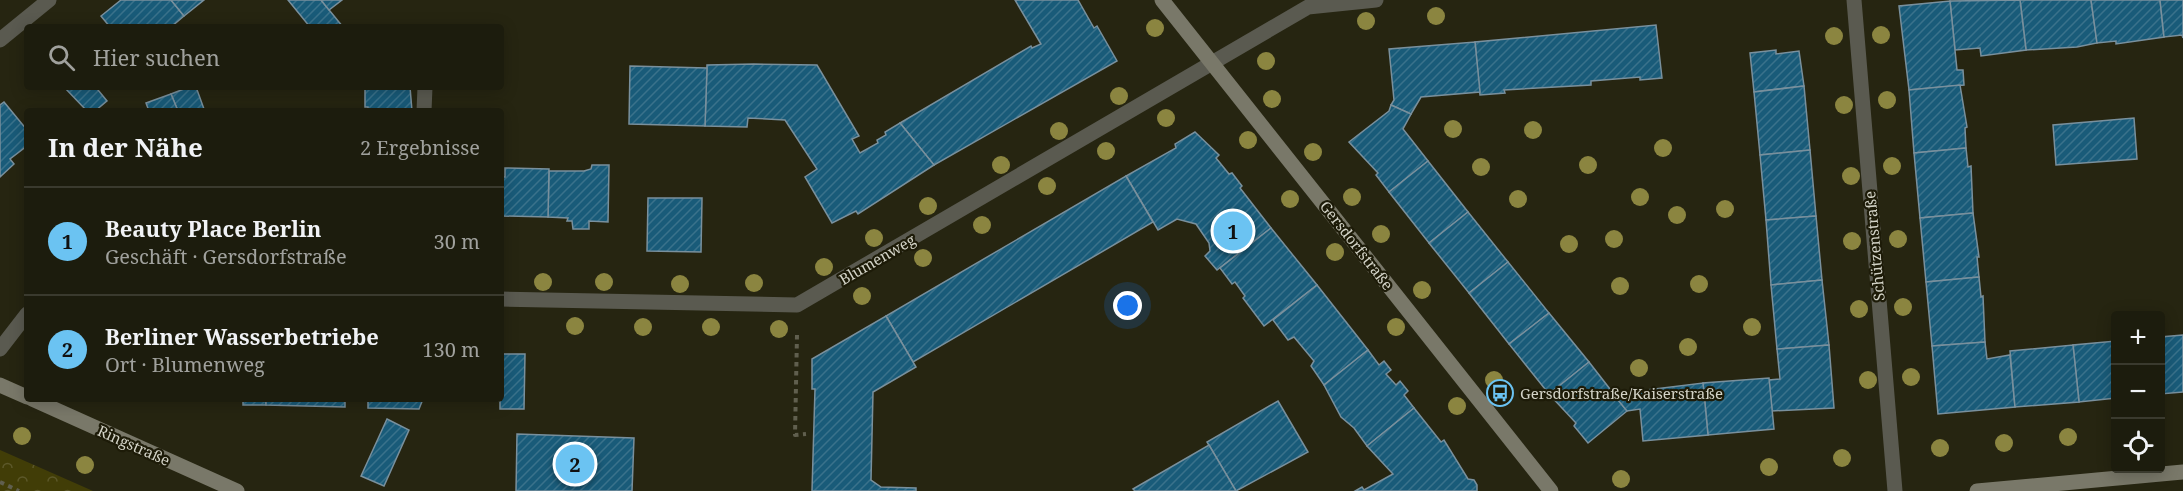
<!DOCTYPE html>
<html lang="de">
<head>
<meta charset="utf-8">
<style>
	body { margin:0; font-family:"Noto Serif",serif; background:#252516; color:#f1f3f6 }
	.controls { position:absolute; right:18px; bottom:18px; display:grid; overflow:hidden; border-radius:6px; box-shadow:0 3px 15px #0003 }
	.controls button { width:54px; height:54px; display:grid; place-items:center; padding:0; border:0; border-bottom:2px solid #3a3a2e; background:#1c1c0d; color:#f1f3f6; font:30px sans-serif }
	.you { position:absolute; left:1128px; top:306px; width:21px; height:21px; margin:-15px; border:4px solid #fff; border-radius:50%; background:#1a73e8; box-shadow:0 0 0 9px #1a73e833 }
	.badge { display:grid; place-items:center; width:39px; height:39px; border-radius:50%; background:#6bc3f2; color:#111; font-size:20px; font-weight:700 }
	.pin { position:absolute; translate:-50% -50%; border:3px solid #fff; box-shadow:0 2px 6px #0006 }
	.list { margin:0; padding:0; list-style:none }
	h2 { display:flex; justify-content:space-between; align-items:center; height:78px; margin:0; padding:0 24px; font-size:26px }
	h2 small { font-size:20px; font-weight:400; color:#a0a19d }
	.list li { display:grid; grid-template-columns:39px 1fr auto; gap:18px; align-items:center; box-sizing:border-box; height:108px; padding:0 24px; border-top:2px solid #3a3a2e }
	.list b { display:block; font-size:22px; white-space:nowrap }
	.list p { margin:0; font-size:20px; white-space:nowrap; color:#a0a19d }
	.list em { font-size:20px; font-style:normal; color:#a0a19d }
	.icon { flex:none; width:33px; height:33px; fill:none; stroke:currentColor; stroke-width:2; stroke-linecap:round; stroke-linejoin:round }
	.map { position:relative; flex:none; width:2183px; height:491px; overflow:hidden }
	.search { position:absolute; background:#1c1c0d; box-shadow:0 3px 15px #0003; left:24px; top:24px; width:480px; height:66px; display:flex; align-items:center; gap:15px; box-sizing:border-box; padding:0 21px; border-radius:6px; color:#a0a19d; font-size:22px }
	.panel { position:absolute; background:#1c1c0d; box-shadow:0 3px 15px #0003; left:24px; top:108px; width:480px; height:294px; border-radius:6px }
	.map>svg:first-child { display:block }
	.park { fill:url(#park-crowns) }
	.building { fill:url(#building-hatch); stroke:#79909d; stroke-width:1.5 }
	.lines { fill:none; stroke-linecap:round; stroke-linejoin:round }
	.path { stroke:#605f4e; stroke-width:4; stroke-dasharray:4.5 4.5; stroke-linecap:butt }
	.lane { stroke:#5a5a50; stroke-width:15 }
	.street { stroke:#5a5a50; stroke-width:15 }
	.secondary { stroke:#797869; stroke-width:15 }
	.tree { fill:#8b8540 }
	.labels { text-anchor:middle; dominant-baseline:central; stroke-width:4.5; stroke-linejoin:round; paint-order:stroke }
	.street-label { font-size:15px; fill:#d3d3c7; stroke:#1d1b08 }
	.poi-label { font-size:15px; fill:#d3d3c7; stroke:#1d1b08; text-anchor:start }
</style>
</head>
<body>
<div class="map">
<svg width="2183" height="491" viewBox="0 0 2183 491">
	<defs>
		<pattern id="park-crowns" width="20" height="18" patternUnits="userSpaceOnUse" patternTransform="scale(1.5)"><rect width="20" height="18" fill="#413d07"/><path d="M2 6a3 3 0 1 1 6 0M12 15a3 3 0 1 1 6 0" fill="none" stroke="#5c582a"/></pattern>
		<pattern id="building-hatch" width="6" height="6" patternUnits="userSpaceOnUse" patternTransform="scale(1.5)"><rect width="6" height="6" fill="#195b79"/><path d="M-1 1l2-2M0 6l6-6M5 7l2-2" fill="none" stroke="#3a728b"/></pattern>
	</defs>
	<rect width="100%" height="100%" fill="#262511"/>
	<polygon class="park" points="0,450 93,491 0,491"/>
	<g class="building">
		<polygon points="121,0 171,0 184,16 171,27 110,27 101,16"/>
		<polygon points="171,0 204,0 184,16"/>
		<polygon points="288,0 321,0 343,27 310,27"/>
		<polygon points="321,0 342,0 329,10"/>
		<polygon points="1015,0 1078,0 1094,28 1097,26 1117,61 934,165 900,123 1031,46 1032,48 1041,44"/>
		<polygon points="2020,0 2091,0 2097,43 2077,47 2026,50"/>
		<polygon points="2020,0 2026,50 1981,56 1980,48 1955,50 1950,1"/>
		<polygon points="2091,0 2160,0 2164,37 2116,44 2116,41 2097,43"/>
		<polygon points="2160,0 2183,0 2183,38 2182,35 2164,37"/>
		<polygon points="1950,1 1957,70 1963,70 1964,85 1909,90 1899,6"/>
		<polygon points="1656,25 1662,78 1640,80 1640,77 1591,81 1591,85 1504,90 1505,93 1480,95 1475,42"/>
		<polygon points="1475,42 1480,92 1421,97 1411,114 1391,105 1394,100 1389,49"/>
		<polygon points="1776,50 1776,54 1799,51 1804,86 1754,92 1750,53"/>
		<polygon points="754,64 817,65 859,136 852,139 860,153 878,143 877,140 886,135 885,132 900,123 934,165 858,214 856,211 832,223 805,177 817,169 785,120 748,118 747,127 705,126 707,65"/>
		<polygon points="630,66 707,68 705,126 629,124"/>
		<polygon points="1960,85 1967,127 1965,128 1966,148 1914,153 1909,90"/>
		<polygon points="1804,86 1810,150 1760,155 1754,92"/>
		<polygon points="64,87 102,87 98,90 107,101 95,111 87,111"/>
		<polygon points="189,87 196,87 204,109 178,111 171,94"/>
		<polygon points="365,87 410,87 412,111 368,111 368,107 365,107"/>
		<polygon points="171,94 178,111 149,111 146,103"/>
		<polygon points="4,102 27,130 27,146 10,159 14,164 0,177 0,105"/>
		<polygon points="1391,105 1411,114 1403,129 1428,161 1389,192 1376,175 1378,173 1349,142 1389,111"/>
		<polygon points="2134,118 2137,159 2056,165 2053,125"/>
		<polygon points="1195,132 1219,155 1216,158 1229,174 1232,173 1242,186 1240,188 1271,228 1217,270 1205,256 1210,251 1209,243 1196,224 1177,219 1158,230 1126,176 1176,148 1175,144"/>
		<polygon points="1966,148 1968,167 1971,166 1973,213 1920,218 1914,153"/>
		<polygon points="1810,150 1816,216 1766,220 1760,155"/>
		<polygon points="1428,161 1468,212 1429,243 1389,192"/>
		<polygon points="592,165 609,165 608,222 589,221 589,229 573,229 572,221 567,221 568,218 548,217 549,171 584,171 591,169"/>
		<polygon points="505,168 549,169 548,217 503,216 501,177 505,177"/>
		<polygon points="1126,176 1153,222 913,362 886,316"/>
		<polygon points="648,198 702,198 701,252 647,251"/>
		<polygon points="1468,212 1508,262 1469,293 1429,243"/>
		<polygon points="1973,213 1979,257 1977,257 1979,277 1926,282 1920,218"/>
		<polygon points="1816,216 1822,280 1771,285 1766,220"/>
		<polygon points="1271,228 1317,285 1264,326 1243,298 1245,296 1235,282 1232,284 1220,268"/>
		<polygon points="1508,262 1549,313 1509,344 1469,293"/>
		<polygon points="1979,277 1981,297 1983,296 1985,342 1932,346 1926,282"/>
		<polygon points="1822,280 1829,345 1777,349 1771,285"/>
		<polygon points="1317,285 1368,350 1324,385 1311,366 1314,361 1294,337 1288,340 1273,320"/>
		<polygon points="1549,313 1589,362 1549,394 1509,344"/>
		<polygon points="886,316 916,367 873,392 871,480 881,487 916,488 916,491 812,491 815,389 812,389 812,359"/>
		<polygon points="2183,335 2183,392 2160,394 2160,337"/>
		<polygon points="2116,341 2116,398 2079,402 2073,345"/>
		<polygon points="1985,342 1987,359 2010,355 2015,407 1938,414 1932,346"/>
		<polygon points="1829,345 1834,408 1772,411 1769,380 1780,379 1777,349"/>
		<polygon points="2073,345 2079,402 2015,407 2010,351"/>
		<polygon points="1368,350 1379,365 1384,361 1391,370 1386,374 1396,385 1400,381 1408,391 1404,395 1414,408 1367,446 1354,428 1341,417 1324,385"/>
		<polygon points="501,354 525,354 524,409 500,409 500,401 482,401 501,399"/>
		<polygon points="1589,362 1627,411 1588,443 1574,426 1576,423 1549,394"/>
		<polygon points="1769,378 1774,429 1708,435 1703,383"/>
		<polygon points="1703,383 1708,435 1643,441 1640,409 1627,411 1613,394"/>
		<rect x="243" y="399" width="23" height="6"/>
		<polygon points="266,399 368,399 345,400 345,407 266,405"/>
		<polygon points="368,399 423,399 419,409 368,408"/>
		<polygon points="1278,401 1308,452 1236,491 1207,442"/>
		<polygon points="1414,408 1441,442 1444,440 1468,479 1474,480 1477,485 1477,491 1355,491 1362,487 1364,490 1393,474 1367,446"/>
		<polygon points="387,419 409,430 384,486 361,476"/>
		<polygon points="517,434 634,438 632,491 516,491"/>
		<polygon points="1209,445 1236,491 1135,491 1133,489"/>
	</g>
	<g class="lines">
		<g class="path">
			<polyline points="797,335 795,435 806,434"/>
			<polyline points="0,482 19,491"/>
		</g>
		<polyline class="lane" points="424,111 425,87"/>
		<g class="street">
			<polyline points="1854,0 1895,491"/>
			<polyline points="0,40 49,0"/>
			<polyline points="501,299 797,305 1308,7 1376,0"/>
			<polyline points="0,349 27,314"/>
		</g>
		<g class="secondary">
			<polyline points="1162,0 1551,491"/>
			<polyline points="0,385 27,397"/>
			<polyline points="32,399 237,491"/>
			<polyline points="1977,491 2183,472"/>
		</g>
	</g>
	<g class="tree">
		<circle cx="1436" cy="16" r="9"/>
		<circle cx="1366" cy="21" r="9"/>
		<circle cx="1155" cy="28" r="9"/>
		<circle cx="1881" cy="35" r="9"/>
		<circle cx="1834" cy="36" r="9"/>
		<circle cx="1266" cy="61" r="9"/>
		<circle cx="1119" cy="96" r="9"/>
		<circle cx="1272" cy="99" r="9"/>
		<circle cx="1887" cy="100" r="9"/>
		<circle cx="1844" cy="105" r="9"/>
		<circle cx="1166" cy="118" r="9"/>
		<circle cx="1453" cy="129" r="9"/>
		<circle cx="1533" cy="130" r="9"/>
		<circle cx="1059" cy="131" r="9"/>
		<circle cx="1248" cy="140" r="9"/>
		<circle cx="1663" cy="148" r="9"/>
		<circle cx="1106" cy="151" r="9"/>
		<circle cx="1313" cy="152" r="9"/>
		<circle cx="1001" cy="165" r="9"/>
		<circle cx="1588" cy="165" r="9"/>
		<circle cx="1892" cy="166" r="9"/>
		<circle cx="1481" cy="167" r="9"/>
		<circle cx="1851" cy="176" r="9"/>
		<circle cx="1047" cy="186" r="9"/>
		<circle cx="1352" cy="197" r="9"/>
		<circle cx="1640" cy="197" r="9"/>
		<circle cx="1290" cy="199" r="9"/>
		<circle cx="1518" cy="199" r="9"/>
		<circle cx="928" cy="206" r="9"/>
		<circle cx="1725" cy="209" r="9"/>
		<circle cx="1677" cy="215" r="9"/>
		<circle cx="982" cy="225" r="9"/>
		<circle cx="1381" cy="234" r="9"/>
		<circle cx="874" cy="238" r="9"/>
		<circle cx="1614" cy="239" r="9"/>
		<circle cx="1898" cy="239" r="9"/>
		<circle cx="1852" cy="241" r="9"/>
		<circle cx="1569" cy="244" r="9"/>
		<circle cx="1335" cy="252" r="9"/>
		<circle cx="923" cy="258" r="9"/>
		<circle cx="824" cy="267" r="9"/>
		<circle cx="543" cy="282" r="9"/>
		<circle cx="604" cy="282" r="9"/>
		<circle cx="754" cy="283" r="9"/>
		<circle cx="680" cy="284" r="9"/>
		<circle cx="1699" cy="284" r="9"/>
		<circle cx="1620" cy="286" r="9"/>
		<circle cx="1422" cy="290" r="9"/>
		<circle cx="862" cy="296" r="9"/>
		<circle cx="1903" cy="307" r="9"/>
		<circle cx="1859" cy="309" r="9"/>
		<circle cx="575" cy="326" r="9"/>
		<circle cx="643" cy="327" r="9"/>
		<circle cx="711" cy="327" r="9"/>
		<circle cx="1396" cy="327" r="9"/>
		<circle cx="1752" cy="327" r="9"/>
		<circle cx="779" cy="329" r="9"/>
		<circle cx="1688" cy="347" r="9"/>
		<circle cx="1639" cy="368" r="9"/>
		<circle cx="1911" cy="377" r="9"/>
		<circle cx="1494" cy="380" r="9"/>
		<circle cx="1868" cy="380" r="9"/>
		<circle cx="1457" cy="406" r="9"/>
		<circle cx="22" cy="436" r="9"/>
		<circle cx="2068" cy="437" r="9"/>
		<circle cx="2004" cy="443" r="9"/>
		<circle cx="1940" cy="448" r="9"/>
		<circle cx="1842" cy="458" r="9"/>
		<circle cx="85" cy="465" r="9"/>
		<circle cx="1769" cy="467" r="9"/>
		<circle cx="1621" cy="479" r="9"/>
	</g>
	<defs>
		<symbol id="bus-ring" viewBox="-11 -11 22 22"><circle r="9.5" fill="#1d1b08" stroke="#6bc3f2" stroke-width="1.5"/><path d="M-5-6H5V4H4V6H2V4H-2V6H-4V4H-5ZM-3.5-4V0h7V-4ZM-3.5 1.2v1.5H-2V1.2ZM2 1.2v1.5H3.5V1.2Z" fill="#6bc3f2"/></symbol>
	</defs>
	<g fill-rule="evenodd">
		<use href="#bus-ring" x="1485" y="378" width="30" height="30"/>
	</g>
	<g class="labels">
		<g class="street-label">
			<text transform="translate(1357 245) rotate(52)">Gersdorfstraße</text>
			<text transform="translate(1874 246) rotate(-95)">Schützenstraße</text>
			<text transform="translate(877 259) rotate(-30)">Blumenweg</text>
			<text transform="translate(134 445) rotate(24)">Ringstraße</text>
		</g>
		<g class="poi-label">
			<text x="1520" y="393">Gersdorfstraße/Kaiserstraße</text>
		</g>
	</g>
</svg>
<div class="controls">
<button>+</button>
<button>−</button>
<button><svg class="icon" aria-label="locate" viewBox="0 0 24 24"><circle cx="12" cy="12" r="6"/><path d="M12 2v4M12 18v4M2 12h4M18 12h4"/></svg></button>
</div>
<div class="you"></div>
<div class="pin badge" style="left:1233px;top:231px">1</div>
<div class="pin badge" style="left:575px;top:464px">2</div>
<div class="search"><svg class="icon" aria-label="search" viewBox="0 0 24 24"><circle cx="10" cy="10" r="6"/><path d="M15 15l6 6"/></svg>Hier suchen</div>
<section class="panel">
<h2>In der Nähe<small>2 Ergebnisse</small></h2>
<ul class="list">
<li><span class="badge">1</span><div><b>Beauty Place Berlin</b><p>Geschäft · Gersdorfstraße</p></div><em>30 m</em></li>
<li><span class="badge">2</span><div><b>Berliner Wasserbetriebe</b><p>Ort · Blumenweg</p></div><em>130 m</em></li>
</ul>
</section>
</div>
</body>
</html>
